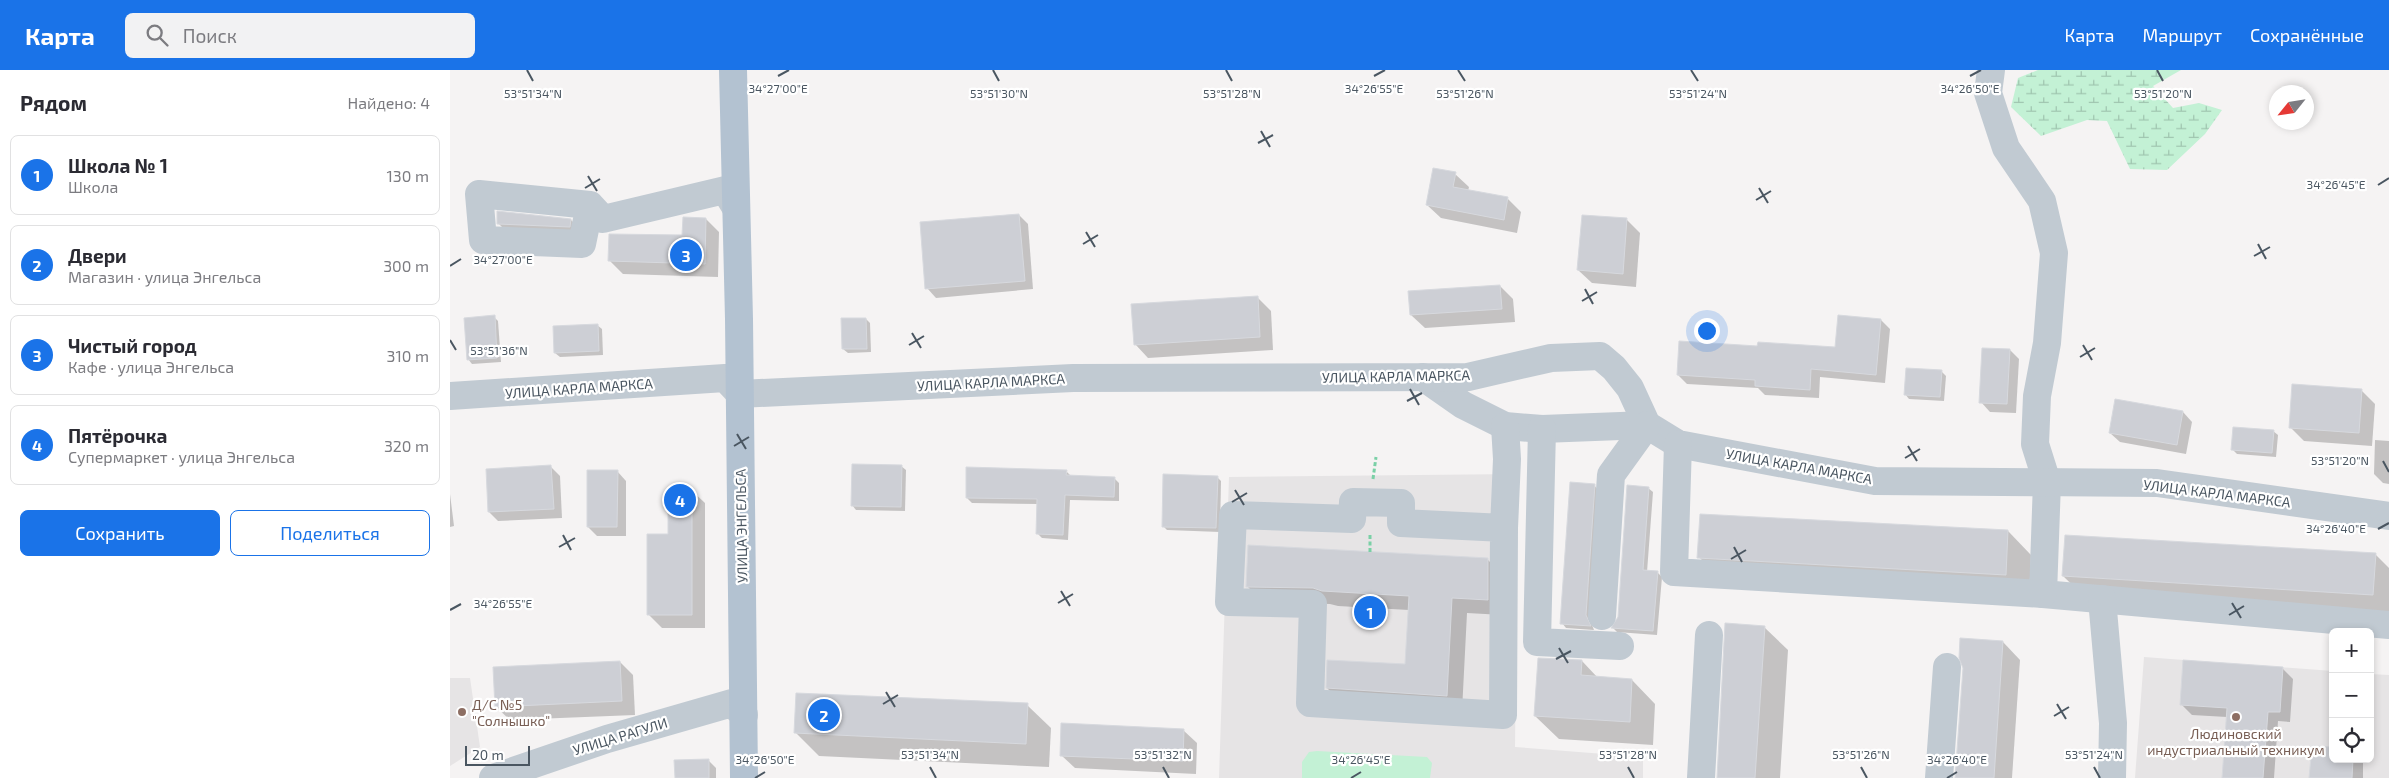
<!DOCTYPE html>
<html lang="ru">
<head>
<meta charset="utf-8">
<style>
	body { margin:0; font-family:"Exo 2",sans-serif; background:#f2f2f3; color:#2b2b33 }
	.controls { position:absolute; right:15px; bottom:15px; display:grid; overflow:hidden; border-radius:8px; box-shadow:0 2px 8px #0003 }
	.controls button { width:45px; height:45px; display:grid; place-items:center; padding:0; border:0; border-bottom:1px solid #e1e1e2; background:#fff; color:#2b2b33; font:25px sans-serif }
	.compass { position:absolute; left:1819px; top:15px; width:45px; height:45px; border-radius:50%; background:#fff; box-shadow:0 2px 8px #0003; rotate:240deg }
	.scale { position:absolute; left:15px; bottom:12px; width:65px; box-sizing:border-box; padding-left:5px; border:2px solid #4a5661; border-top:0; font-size:14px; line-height:18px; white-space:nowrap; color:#4a5661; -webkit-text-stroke:4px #fff; paint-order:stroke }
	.you { position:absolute; left:1256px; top:260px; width:18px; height:18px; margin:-12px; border:4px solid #fff; border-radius:50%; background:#1a73e8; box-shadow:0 0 0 8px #1a73e833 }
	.badge { display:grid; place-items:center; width:32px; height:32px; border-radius:50%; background:#1a73e8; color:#fff; font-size:16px; font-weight:700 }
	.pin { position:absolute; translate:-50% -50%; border:2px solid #fff; box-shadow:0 1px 5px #0006 }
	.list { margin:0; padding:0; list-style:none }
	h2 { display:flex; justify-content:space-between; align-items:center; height:65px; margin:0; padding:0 20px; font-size:21px }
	h2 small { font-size:16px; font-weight:400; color:#7c7c81 }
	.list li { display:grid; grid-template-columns:32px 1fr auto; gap:15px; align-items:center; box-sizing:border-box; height:80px; margin:0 10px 10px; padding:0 10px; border:1px solid #e1e1e2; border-radius:8px }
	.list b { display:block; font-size:19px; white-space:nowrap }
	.list p { margin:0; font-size:16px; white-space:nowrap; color:#7c7c81 }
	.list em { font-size:16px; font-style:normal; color:#7c7c81 }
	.actions { display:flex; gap:10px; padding:15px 20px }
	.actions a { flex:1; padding:11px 0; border:1px solid #1a73e8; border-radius:8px; text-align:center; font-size:18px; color:#1a73e8 }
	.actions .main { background:#1a73e8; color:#fff }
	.icon { flex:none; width:28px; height:28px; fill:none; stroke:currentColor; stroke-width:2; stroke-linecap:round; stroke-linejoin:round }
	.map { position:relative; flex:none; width:1939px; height:708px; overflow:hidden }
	header { display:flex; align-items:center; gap:30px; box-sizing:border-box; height:70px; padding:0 25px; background:#1a73e8; color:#fff }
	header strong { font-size:24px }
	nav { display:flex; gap:28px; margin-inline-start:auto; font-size:18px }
	.search { width:350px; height:45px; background:#f2f2f3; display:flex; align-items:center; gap:12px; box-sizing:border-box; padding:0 18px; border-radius:8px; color:#7c7c81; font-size:19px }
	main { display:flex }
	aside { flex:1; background:#fff }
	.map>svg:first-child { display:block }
	.education { fill:#e6e4e5 }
	.wetland { fill:url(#wetland-marsh) }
	.green { fill:#c3f1d5 }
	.shadow { fill:#0003 }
	.building { fill:#cdcfd5; stroke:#d7d9de }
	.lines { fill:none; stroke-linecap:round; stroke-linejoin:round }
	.path { stroke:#7ad0a6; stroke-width:3; stroke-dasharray:4 2.5; stroke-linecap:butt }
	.minor { stroke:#c1cad2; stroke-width:28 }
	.major { stroke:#b3c2d1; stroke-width:28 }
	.ticks { fill:none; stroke:#4a5661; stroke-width:2 }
	.education-dot { fill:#8d6e63; stroke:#fff; stroke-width:2 }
	.labels { text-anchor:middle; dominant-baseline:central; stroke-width:4.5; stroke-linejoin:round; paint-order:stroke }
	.street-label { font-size:14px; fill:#4a5661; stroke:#fff }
	.education-label { font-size:14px; fill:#785e54; stroke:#fff; text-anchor:start }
	.ticks-label { font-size:12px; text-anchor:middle; fill:#4a5661; stroke:#fff; stroke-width:4.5; stroke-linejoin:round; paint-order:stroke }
</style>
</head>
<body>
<header>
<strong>Карта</strong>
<div class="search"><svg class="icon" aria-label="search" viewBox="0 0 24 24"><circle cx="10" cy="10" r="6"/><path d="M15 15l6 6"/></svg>Поиск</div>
<nav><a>Карта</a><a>Маршрут</a><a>Сохранённые</a></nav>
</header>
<main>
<aside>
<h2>Рядом<small>Найдено: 4</small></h2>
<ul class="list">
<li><span class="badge">1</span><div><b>Школа № 1</b><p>Школа</p></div><em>130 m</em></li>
<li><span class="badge">2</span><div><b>Двери</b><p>Магазин · улица Энгельса</p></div><em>300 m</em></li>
<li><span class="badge">3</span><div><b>Чистый город</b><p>Кафе · улица Энгельса</p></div><em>310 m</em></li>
<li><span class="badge">4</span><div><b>Пятёрочка</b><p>Супермаркет · улица Энгельса</p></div><em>320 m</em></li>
</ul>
<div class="actions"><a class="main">Сохранить</a><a>Поделиться</a></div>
</aside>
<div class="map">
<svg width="1939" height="708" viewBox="0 0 1939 708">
	<defs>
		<pattern id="wetland-marsh" width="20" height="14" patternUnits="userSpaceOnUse" patternTransform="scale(1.25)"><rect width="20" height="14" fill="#c3f1d5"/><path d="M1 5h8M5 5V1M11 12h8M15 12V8" fill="none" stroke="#a0c6b0"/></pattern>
	</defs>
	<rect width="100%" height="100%" fill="#f5f3f3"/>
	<g class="education">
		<polygon points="1068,404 1065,677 1193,687 1193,708 769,708 779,407"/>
		<polygon points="1694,587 1883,601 1883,689 1920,689 1920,604 1939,605 1939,708 1685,708"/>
		<polygon points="0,608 20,608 30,677 0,696"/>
	</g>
	<polygon class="wetland" points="1588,0 1731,0 1703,16 1723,38 1749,33 1772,40 1755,64 1717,100 1680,99 1657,51 1637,50 1591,66 1561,37 1568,8"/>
	<polygon class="green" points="867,681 977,687 982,693 980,708 852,708 852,692 859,682"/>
	<g class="shadow">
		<polygon points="1005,104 1019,117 1018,121 1057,128 1071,142 1067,163 991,148 977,135"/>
		<polygon points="569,145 578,154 583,219 486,228 477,218"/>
		<polygon points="256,149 269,162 268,207 173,204 160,191 233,167"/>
		<polygon points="121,150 130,159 128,165 58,163 49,154"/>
		<polygon points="1177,150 1190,163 1186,217 1142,213 1128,200"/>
		<polygon points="1050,216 1063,229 1065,252 975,258 961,245"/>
		<polygon points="807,227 821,241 823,280 698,288 685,274"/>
		<polygon points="44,247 48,251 51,292 22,294 18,289"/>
		<polygon points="416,249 420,253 421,282 398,283 393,279"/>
		<polygon points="1431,250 1440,259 1435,313 1370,307 1369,328 1315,325 1308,318 1237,314 1228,305 1308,277 1386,278"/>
		<polygon points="147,255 152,259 153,285 110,287 105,283"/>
		<polygon points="1560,280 1569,289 1566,343 1540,342 1531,332"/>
		<polygon points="1491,301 1496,306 1494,331 1459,329 1455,324"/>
		<polygon points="1911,320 1925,334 1922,376 1854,371 1840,357"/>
		<polygon points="1733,342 1742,352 1736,384 1670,372 1660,363"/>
		<polygon points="1823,361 1828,365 1826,387 1787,384 1782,379"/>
		<polygon points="1925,370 1939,371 1939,414 1933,413 1924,404"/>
		<polygon points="451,396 456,400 455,441 406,440 402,435"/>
		<polygon points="101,397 110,406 112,448 48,451 39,442"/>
		<polygon points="167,401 176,411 176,466 147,466 138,457"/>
		<polygon points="616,401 622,407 664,408 669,413 669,431 620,430 618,470 592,468 587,463 588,434 522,433 517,428"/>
		<polygon points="767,407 771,411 770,462 717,460 713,456"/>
		<polygon points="1144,415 1148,420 1140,550 1144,560 1116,558 1112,553"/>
		<polygon points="1198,418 1203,422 1197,502 1207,502 1212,507 1207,565 1167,562 1163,558 1169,547"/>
		<polygon points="241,420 255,433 255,558 212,558 198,544 220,466"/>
		<polygon points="0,424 4,456 0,457"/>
		<polygon points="1558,461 1581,485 1579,528 1272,511 1249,487"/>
		<polygon points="1925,484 1939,498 1939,547 1637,529 1613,506"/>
		<polygon points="1038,490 1053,505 1053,545 1017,543 1012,641 893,634 877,618 956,595 959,540 888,536 880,534 813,532 797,516"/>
		<polygon points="1314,557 1338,580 1330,708 1268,708"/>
		<polygon points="1553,572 1570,590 1562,708 1506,708"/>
		<polygon points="1132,591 1148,608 1182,610 1205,634 1203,675 1109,669 1085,646"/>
		<polygon points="170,592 183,605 185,645 60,650 46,637"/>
		<polygon points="1833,599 1843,609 1840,652 1828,651 1824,708 1773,708 1777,647 1742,645 1731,634"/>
		<polygon points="577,635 601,658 599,697 369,686 345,662"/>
		<polygon points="733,660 747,673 746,704 625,698 611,685"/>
		<polygon points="1883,689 1913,689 1913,708 1861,708"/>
		<polygon points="258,690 266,698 266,708 226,708"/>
	</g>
	<g class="building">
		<polygon points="983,98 1006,102 1003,117 1058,127 1054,150 976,135"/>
		<polygon points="47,141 121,149 120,157 47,154"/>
		<polygon points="569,144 575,211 475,219 470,152"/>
		<polygon points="1132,145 1177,148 1173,204 1127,200"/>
		<polygon points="233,147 256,148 255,194 158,191 159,164 232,165"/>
		<polygon points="1050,215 1052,239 960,245 958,221"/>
		<polygon points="808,226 810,267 684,275 681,234"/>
		<polygon points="45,245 47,288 17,290 14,248"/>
		<polygon points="1388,245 1431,249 1426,305 1361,299 1360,320 1305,316 1305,310 1227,305 1229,271 1307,276 1308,272 1385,277"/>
		<polygon points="391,248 416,248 417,279 392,279"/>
		<polygon points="148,254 149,281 104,283 103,256"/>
		<polygon points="1532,278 1560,279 1557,334 1529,333"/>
		<polygon points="1456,298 1492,300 1490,327 1454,325"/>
		<polygon points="1842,314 1912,319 1909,363 1839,358"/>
		<polygon points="1665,329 1733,341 1727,375 1659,363"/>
		<polygon points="1783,357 1824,360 1822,383 1781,380"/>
		<polygon points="402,394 452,395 451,437 401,436"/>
		<polygon points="101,395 104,439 38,442 36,399"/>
		<polygon points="516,397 617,400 616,405 665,407 664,427 615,425 613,465 586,464 587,429 516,428"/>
		<polygon points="137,400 168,400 167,457 137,457"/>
		<polygon points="713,404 768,406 766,458 712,457"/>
		<polygon points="1120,412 1145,414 1136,545 1141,556 1110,554"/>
		<polygon points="1177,415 1199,417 1193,500 1208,501 1203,561 1161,558 1168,547"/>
		<polygon points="218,419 242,419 242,545 197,545 197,464 218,464"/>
		<polygon points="1250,444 1558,460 1556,505 1247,488"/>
		<polygon points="1615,465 1926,483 1923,525 1612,506"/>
		<polygon points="798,475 1038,488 1038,530 1002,528 997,626 876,618 877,590 955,594 959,526 872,521 863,518 796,517"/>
		<polygon points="1275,553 1315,556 1305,708 1267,708"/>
		<polygon points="1510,568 1553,571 1544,708 1505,708 1513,598 1509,588"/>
		<polygon points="1088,588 1132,590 1131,605 1182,609 1180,652 1084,646"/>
		<polygon points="1733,590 1833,597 1830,642 1818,642 1813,708 1772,708 1777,638 1730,635"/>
		<polygon points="170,591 172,631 45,637 43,597"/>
		<polygon points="346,623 578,633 576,674 344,663"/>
		<polygon points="611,653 734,659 733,691 610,686"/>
		<polygon points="1862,676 1883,677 1883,689 1903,689 1902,708 1859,708"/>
		<polygon points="259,689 259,708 225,708 224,690"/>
	</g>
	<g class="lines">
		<g class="path">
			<polyline points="923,409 926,387"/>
			<polyline points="920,482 920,465"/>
		</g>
		<g class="minor">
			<polyline points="1541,0 1538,23 1556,78 1592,131 1604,183 1597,273 1587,326 1585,374 1597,412 1593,524 1939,555"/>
			<polyline points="140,135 132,174 33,170 29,124 140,135 153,149 275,120 286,138"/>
			<polyline points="973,307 1013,335 1055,356 1092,359 1197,355"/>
			<polyline points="0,326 275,308 290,324 623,308 1018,307 1101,288 1150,286 1164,298 1180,318 1197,355 1228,374 1425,411 1707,413 1939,446"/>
			<polyline points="1092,359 1087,572 1170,576"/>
			<polyline points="1228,374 1224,502 1593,524"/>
			<polyline points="1054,458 951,453 951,433 903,432 902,449 783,445 779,532 863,534 860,633 1053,645 1054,458 1057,389 1055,356"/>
			<polyline points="1652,529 1663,653 1662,708"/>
			<polyline points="1152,546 1161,405 1197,355"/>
			<polyline points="43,708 157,669 282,633 294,645"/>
			<polyline points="1251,708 1259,565"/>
			<polyline points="1489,708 1497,597"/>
		</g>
		<polyline class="major" points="283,0 289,249 294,708"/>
	</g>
	<path class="ticks" d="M77 0 83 11M543 0 549 11M776 0 782 11M1008 0 1015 11M1241 0 1248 11M1707 0 1713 11M328 6 339 0M924 6 935 0M1520 6 1531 0M811 61 820 77M808 73 823 65M138 106 147 121M1928 115 1939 108M135 118 150 109M1309 118 1318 133M1306 130 1321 121M636 162 645 177M633 174 648 165M1808 174 1816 189M1804 186 1820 177M0 196 11 189M1135 219 1143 234M1132 231 1147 222M462 263 471 278M0 270 6 280M459 275 474 266M1633 275 1642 290M1630 287 1645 278M960 319 969 335M957 331 972 323M287 364 296 379M284 376 299 367M1458 376 1467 391M1455 388 1470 379M1933 391 1939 402M785 420 794 435M782 432 797 423M1928 459 1939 453M113 465 121 480M109 477 125 468M1284 477 1292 492M1281 489 1296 480M611 521 620 536M608 533 623 524M1782 533 1791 548M0 540 11 534M1779 545 1794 536M1109 578 1118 593M1106 589 1121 581M436 622 445 637M433 634 448 625M1607 634 1616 649M1604 646 1619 637M480 697 486 708M713 697 719 708M1178 697 1184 708M1411 697 1417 708M1644 697 1650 708M305 708 315 702M901 708 911 702M1497 708 1507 702"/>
	<g class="education-dot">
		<circle cx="12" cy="642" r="5"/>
		<circle cx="1786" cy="647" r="5"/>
	</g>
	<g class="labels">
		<g class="street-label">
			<text transform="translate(946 306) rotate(-1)">УЛИЦА КАРЛА МАРКСА</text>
			<text transform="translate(541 312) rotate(-3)">УЛИЦА КАРЛА МАРКСА</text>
			<text transform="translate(129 318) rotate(-4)">УЛИЦА КАРЛА МАРКСА</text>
			<text transform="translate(1349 396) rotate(10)">УЛИЦА КАРЛА МАРКСА</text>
			<text transform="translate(1767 423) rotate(7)">УЛИЦА КАРЛА МАРКСА</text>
			<text transform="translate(291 456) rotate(-91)">УЛИЦА ЭНГЕЛЬСА</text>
			<text transform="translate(170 666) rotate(-17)">УЛИЦА РАГУЛИ</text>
		</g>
		<g class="education-label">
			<text x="22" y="634">Д/С №5<tspan x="22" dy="16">"Солнышко"</tspan></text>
			<text x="1786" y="663" text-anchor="middle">Людиновский<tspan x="1786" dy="16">индустриальный техникум</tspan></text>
		</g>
	</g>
	<g class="ticks-label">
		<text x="924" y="23">34°26'55"E</text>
		<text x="328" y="23">34°27'00"E</text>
		<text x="1520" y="23">34°26'50"E</text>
		<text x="83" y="28">53°51'34"N</text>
		<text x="549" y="28">53°51'30"N</text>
		<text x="782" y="28">53°51'28"N</text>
		<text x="1248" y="28">53°51'24"N</text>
		<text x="1713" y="28">53°51'20"N</text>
		<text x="1015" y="28">53°51'26"N</text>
		<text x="1886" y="119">34°26'45"E</text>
		<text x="53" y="194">34°27'00"E</text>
		<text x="49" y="285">53°51'36"N</text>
		<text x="1890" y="395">53°51'20"N</text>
		<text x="1886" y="463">34°26'40"E</text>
		<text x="53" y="538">34°26'55"E</text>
		<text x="480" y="689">53°51'34"N</text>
		<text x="713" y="689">53°51'32"N</text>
		<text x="1178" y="689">53°51'28"N</text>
		<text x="1411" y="689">53°51'26"N</text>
		<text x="1644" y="689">53°51'24"N</text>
		<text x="315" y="694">34°26'50"E</text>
		<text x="911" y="694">34°26'45"E</text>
		<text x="1507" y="694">34°26'40"E</text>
	</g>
</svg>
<div class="controls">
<button>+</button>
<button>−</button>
<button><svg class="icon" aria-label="locate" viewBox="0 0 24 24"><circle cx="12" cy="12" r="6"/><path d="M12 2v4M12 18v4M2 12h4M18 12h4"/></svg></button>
</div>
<svg class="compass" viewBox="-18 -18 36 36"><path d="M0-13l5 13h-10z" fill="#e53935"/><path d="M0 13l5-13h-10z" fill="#7c7c81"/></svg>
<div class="scale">20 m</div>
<div class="you"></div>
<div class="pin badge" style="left:920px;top:542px">1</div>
<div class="pin badge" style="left:374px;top:645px">2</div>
<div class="pin badge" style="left:236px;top:185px">3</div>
<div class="pin badge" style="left:230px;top:430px">4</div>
</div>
</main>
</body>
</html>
